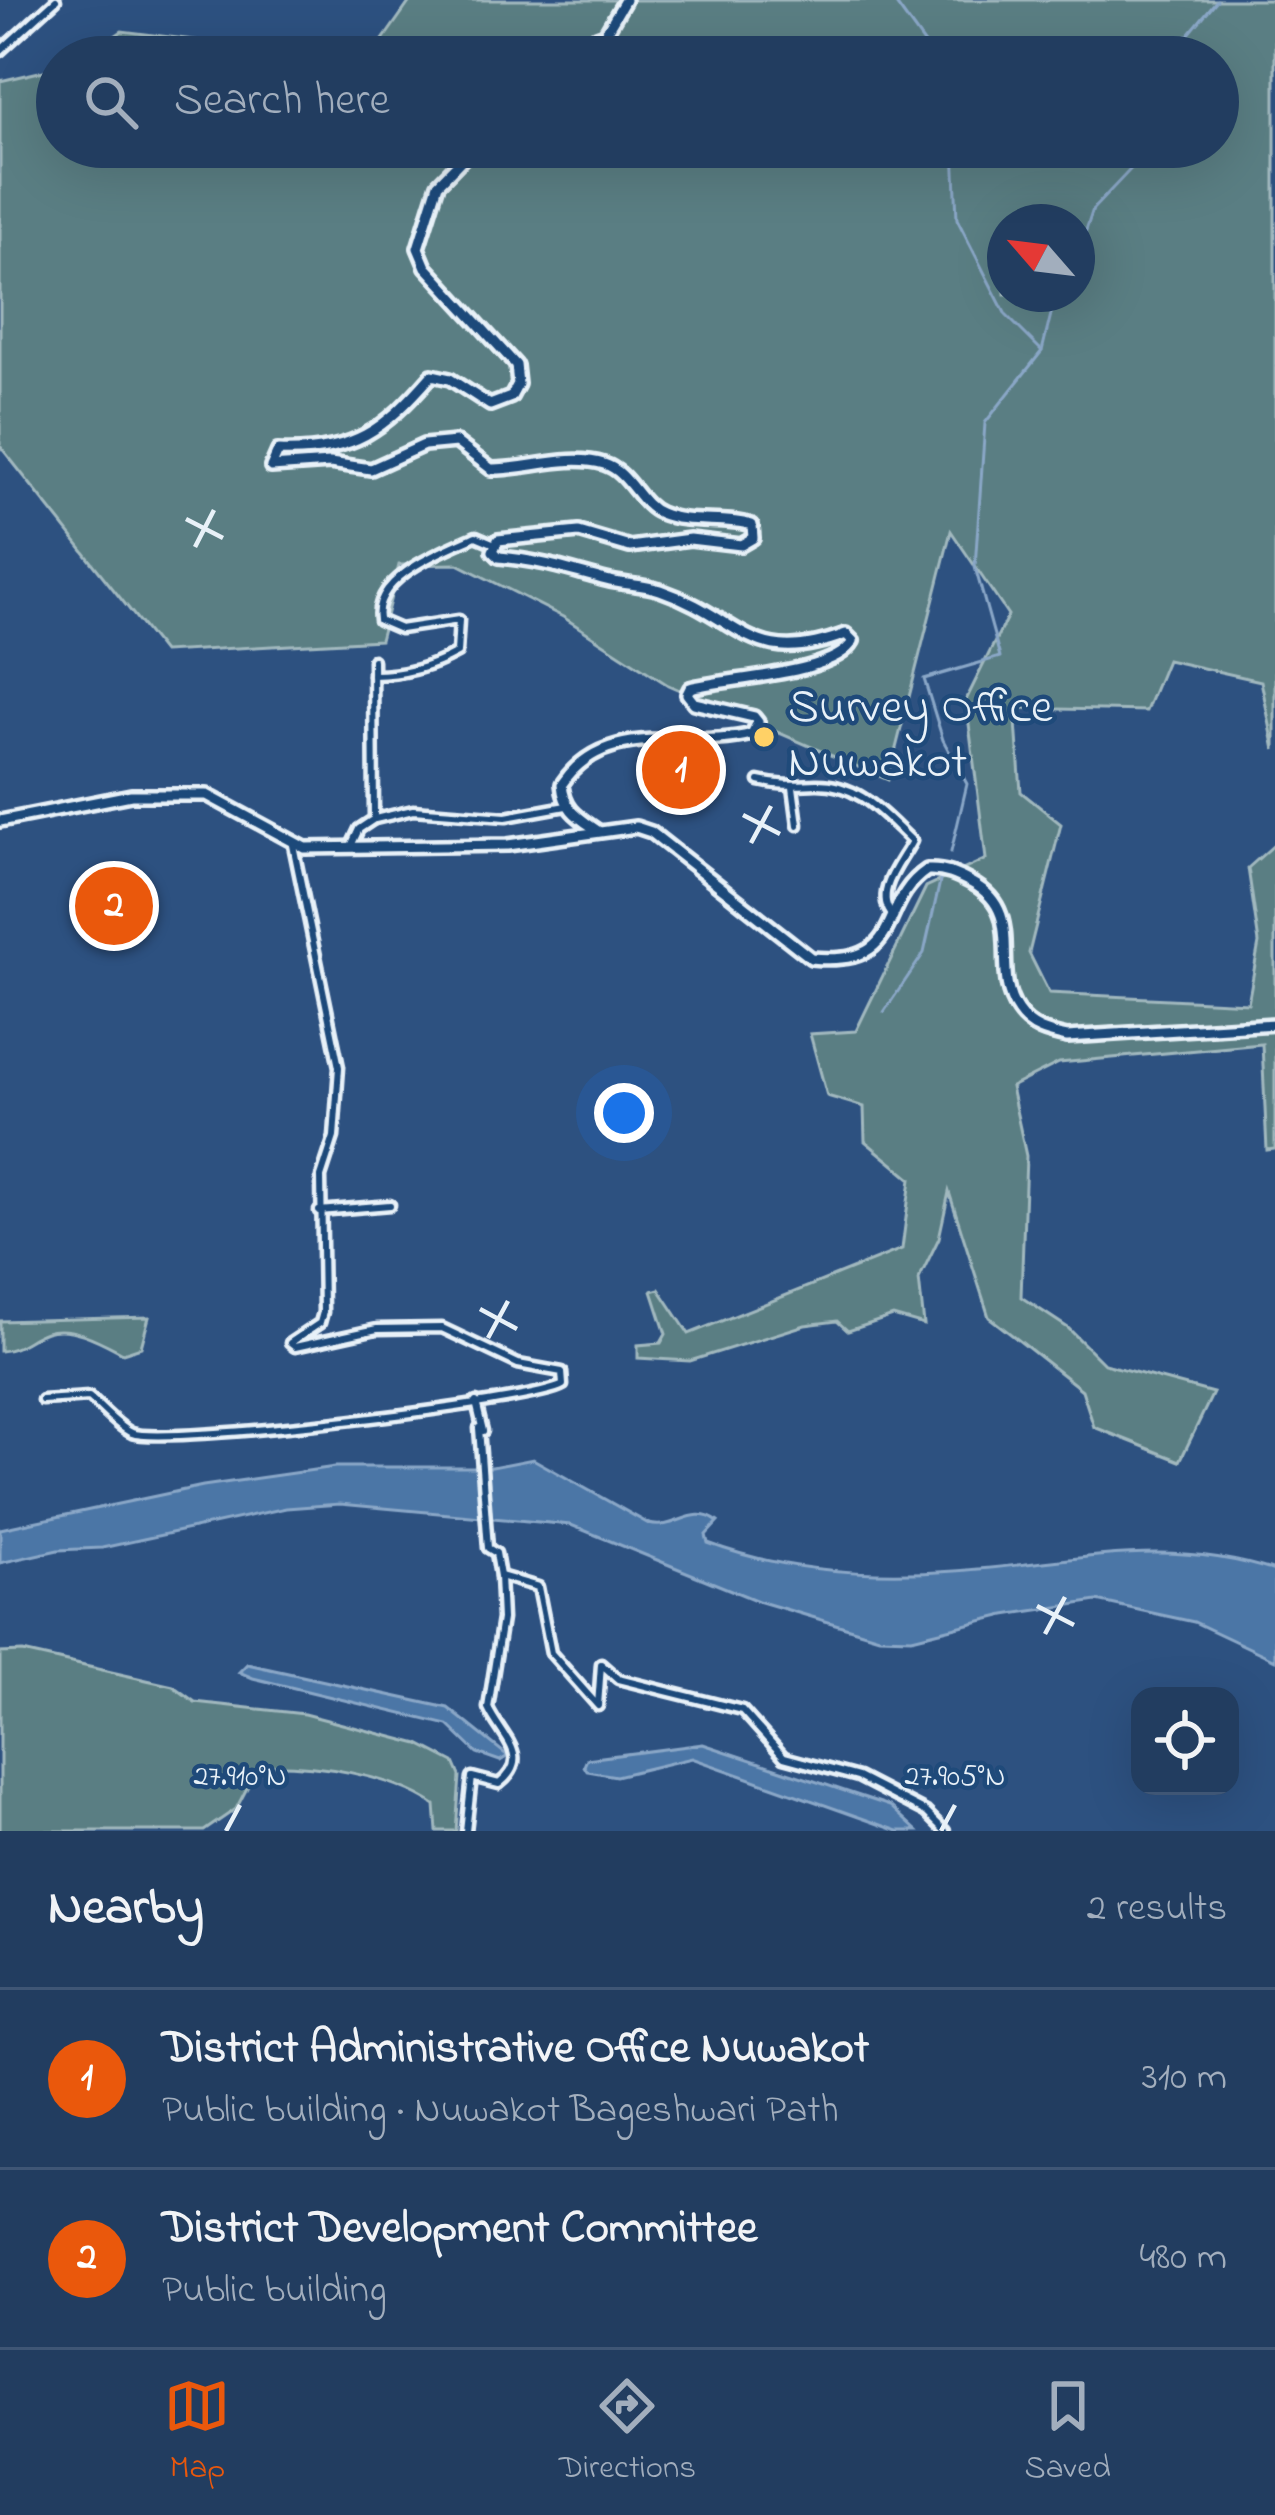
<!DOCTYPE html>
<html lang="en">
<head>
<meta charset="utf-8">
<style>
	body { margin:0; font-family:"Indie Flower",sans-serif; background:#2a4466; color:#f1f3f6 }
	.controls { position:absolute; right:36px; bottom:36px; display:grid; overflow:hidden; border-radius:24px; box-shadow:0 12px 48px #0002 }
	.controls button { width:108px; height:108px; display:grid; place-items:center; padding:0; border:0; border-bottom:3px solid #3f5675; background:#223d60; color:#f1f3f6; font:60px sans-serif }
	.compass { position:absolute; left:987px; top:204px; width:108px; height:108px; border-radius:50%; background:#223d60; box-shadow:0 12px 48px #0002; rotate:298deg }
	.you { position:absolute; left:624px; top:1113px; width:42px; height:42px; margin:-30px; border:9px solid #fff; border-radius:50%; background:#1a73e8; box-shadow:0 0 0 18px #1a73e833 }
	.badge { display:grid; place-items:center; width:78px; height:78px; border-radius:50%; background:#ea580c; color:#fff; font-size:39px; font-weight:700 }
	.pin { position:absolute; translate:-50% -50%; border:6px solid #fff; box-shadow:0 3px 12px #0006 }
	.list { margin:0; padding:0; list-style:none }
	h2 { display:flex; justify-content:space-between; align-items:center; height:156px; margin:0; padding:0 48px; font-size:51px }
	h2 small { font-size:39px; font-weight:400; color:#a2aebd }
	.list li { display:grid; grid-template-columns:78px 1fr auto; gap:36px; align-items:center; box-sizing:border-box; height:180px; padding:0 48px; border-top:3px solid #3f5675 }
	.list b { display:block; font-size:45px; white-space:nowrap }
	.list p { margin:0; font-size:39px; white-space:nowrap; color:#a2aebd }
	.list em { font-size:39px; font-style:normal; color:#a2aebd }
	.icon { flex:none; width:66px; height:66px; fill:none; stroke:currentColor; stroke-width:2; stroke-linecap:round; stroke-linejoin:round }
	.map { position:relative; flex:none; width:1275px; height:1831px; overflow:hidden }
	.search { position:absolute; background:#223d60; box-shadow:0 12px 48px #0002; left:36px; right:36px; top:36px; height:132px; display:flex; align-items:center; gap:30px; box-sizing:border-box; padding:0 42px; border-radius:66px; color:#a2aebd; font-size:45px }
	.sheet { height:516px; background:#223d60 }
	nav { display:flex; justify-content:space-around; align-items:center; box-sizing:border-box; height:168px; border-top:3px solid #3f5675; background:#223d60; font-size:33px; color:#a2aebd }
	nav a { display:grid; justify-items:center; gap:6px }
	nav .on { color:#ea580c }
	.map>svg:first-child { display:block }
	.green { fill:#5a7e83; stroke:#a1b8be; stroke-width:3; fill-rule:evenodd }
	.water { fill:#4b76a6; stroke:#8aa7c7; stroke-width:3 }
	.lines { fill:none; stroke-linecap:round; stroke-linejoin:round }
	.stream { stroke:#8aa7c7; stroke-width:3 }
	.street-casing { stroke:#e8f1f8; stroke-width:15 }
	.secondary-casing { stroke:#e8f1f8; stroke-width:18 }
	.primary-casing { stroke:#e8f1f8; stroke-width:18 }
	.street { stroke:#1f4a7a; stroke-width:6 }
	.secondary { stroke:#1f4a7a; stroke-width:9 }
	.primary { stroke:#1f4a7a; stroke-width:9 }
	.ticks { fill:none; stroke:#e8f1f8; stroke-width:4.5 }
	.poi-dot { fill:#ffd166; stroke:#1f4a7a; stroke-width:4.5 }
	.labels { text-anchor:middle; dominant-baseline:central; stroke-width:9; stroke-linejoin:round; paint-order:stroke }
	.poi-label { font-size:48px; fill:#e8f1f8; stroke:#1f4a7a; text-anchor:start }
	.ticks-label { font-size:30px; text-anchor:middle; fill:#e8f1f8; stroke:#1f4a7a; stroke-width:9; stroke-linejoin:round; paint-order:stroke }
</style>
</head>
<body>
<div class="map">
<svg width="1275" height="1831" viewBox="0 0 1275 1831">
	<rect width="100%" height="100%" fill="#2d5180"/>
	<filter id="ink" filterUnits="userSpaceOnUse"><feTurbulence type="fractalNoise" baseFrequency=".00833" numOctaves="2"/><feDisplacementMap in="SourceGraphic" scale="24" xChannelSelector="R" yChannelSelector="G"/><feConvolveMatrix kernelMatrix="1 2 1 2 8 2 1 2 1" color-interpolation-filters="sRGB"/></filter>
	<g filter="url(#ink)">
		<g class="green">
			<path d="M411 0H1275V750L1261 681 1167 660 1146 711 1015 708 1021 792 1061 824 1029 953 1049 993 1248 1003 1259 943 1248 868 1275 844V1149L1267 1150 1262 1044 1059 1063 1011 1087 1026 1156 1021 1297 1068 1328 1104 1364 1213 1393 1180 1461 1094 1427 1082 1390 989 1317 949 1192 939 1238 919 1279 924 1325 893 1316 848 1331 837 1321 805 1325 690 1361 638 1358V1345L661 1343 666 1334 652 1291 659 1289 689 1334 902 1249 911 1179 865 1141 864 1107 827 1096 810 1034 856 1031 926 887 986 859 966 700 1008 615 951 531 888 780 668 685 563 617 458 564 399 565 380 640 163 652 0 446V81L57 68V147H1218V57H84L122 31 234 45 380 44ZM1005 222H1077V294H1005Z"/>
			<path d="M149 1317 141 1347 123 1353C102 1342 71 1324 46 1332 28 1338 20 1350 0 1351V1321Z"/>
			<path d="M23 1652 173 1686 195 1702 304 1714 419 1744 454 1762 460 1776 456 1831H437L435 1805C390 1774 313 1763 259 1765L236 1809 204 1831H0V1653Z"/>
		</g>
		<g class="water">
			<path d="M533 1459 649 1524C676 1531 693 1503 718 1522L706 1535 708 1543C785 1572 873 1577 955 1571 1069 1564 1161 1534 1275 1571V1660L1194 1622 1097 1601 1005 1615 912 1638 879 1637 758 1601 571 1525 340 1504 286 1508 102 1548 58 1550 0 1563V1529L203 1486 335 1467H492Z"/>
			<polygon points="247,1664 448,1708 508,1756 500,1761 477,1753 448,1725 253,1678 239,1672"/>
			<polygon points="703,1744 890,1806 917,1831 898,1831 692,1758 616,1776 587,1771 584,1766 587,1759"/>
		</g>
		<g class="lines">
			<g class="stream">
				<polyline points="893,0 934,57"/>
				<polyline points="1170,57 1217,0"/>
				<polyline points="1077,258 1093,209 1144,155 1144,147"/>
				<polyline points="1042,351 1056,294"/>
				<polyline points="951,852 967,784 943,740 924,679 1000,657 975,567 985,423 1042,351 1006,315 957,219 954,147"/>
				<polyline points="884,1012 924,953 941,877"/>
			</g>
			<defs>
				<g id="street">
					<polyline points="0,51 56,0"/>
					<path d="M373 675C404 675 430 668 457 653L459 620 400 629 379 620C372 577 443 551 476 536L495 544"/>
					<path d="M759 781C781 786 794 785 816 784 859 783 883 814 912 841 901 863 872 893 893 916"/>
					<polyline points="793,787 798,825"/>
					<polyline points="375,819 413,810 506,817 566,806"/>
					<polyline points="351,846 359,829 374,819 373,660"/>
					<polyline points="319,1211 390,1205"/>
					<path d="M42 1400 89 1397C101 1407 117 1426 132 1433 162 1446 535 1403 563 1385L562 1372 518 1364 442 1328 377 1329 295 1347 290 1343 320 1323 323 1312 321 1177 334 1137 339 1067 293 845"/>
					<polyline points="476,1402 483,1431"/>
					<polyline points="479,1428 488,1548 496,1553 500,1576"/>
					<path d="M466 1831 472 1777 499 1784C533 1757 502 1738 488 1708L502 1619 500 1576 538 1587 551 1653 598 1706 601 1664 618 1679 742 1710 784 1757 858 1777 926 1812 945 1831"/>
				</g>
				<g id="secondary">
					<polyline points="544,57 605,34 625,0"/>
					<path d="M474 147 438 184 418 248 426 267 516 365 518 384 511 397 490 405 450 379 432 375C384 430 354 454 278 451L271 467 330 463 371 469 424 445 456 442 491 469C526 470 568 453 604 464 630 472 638 504 660 513 689 525 723 516 752 525L753 538 741 545 690 539 630 547 579 532 498 540 493 551 499 557C543 561 565 569 606 580 624 585 643 584 660 590 742 618 750 670 846 634L853 641C835 675 725 678 690 688L687 694 694 703 754 717 758 722 752 734C688 751 607 717 562 784 564 810 578 817 598 831"/>
				</g>
				<path id="primary" d="M0 821 131 795H207L305 848 508 845 636 827 651 832 811 958C908 967 875 905 927 870 945 869 957 875 972 883 1028 913 989 970 1018 1011 1030 1029 1048 1033 1067 1037L1275 1024"/>
			</defs>
			<use href="#street" class="street-casing"/>
			<use href="#secondary" class="secondary-casing"/>
			<use href="#primary" class="primary-casing"/>
			<use href="#street" class="street"/>
			<use href="#secondary" class="secondary"/>
			<use href="#primary" class="primary"/>
		</g>
	</g>
	<path class="ticks" d="M186 519 223 538M195 547 214 510M743 815 780 834M751 843 771 806M480 1309 517 1329M488 1338 508 1301M1037 1606 1074 1625M1045 1634 1065 1597M226 1831 240 1805M941 1831 955 1805"/>
	<circle class="poi-dot" cx="764" cy="737" r="12"/>
	<g class="labels">
		<g class="poi-label">
			<text x="788" y="709">Survey Office<tspan x="788" dy="55">Nuwakot</tspan></text>
		</g>
	</g>
	<g class="ticks-label">
		<text x="240" y="1785">27.910°N</text>
		<text x="955" y="1785">27.905°N</text>
	</g>
</svg>
<div class="controls">
<button><svg class="icon" aria-label="locate" viewBox="0 0 24 24"><circle cx="12" cy="12" r="6"/><path d="M12 2v4M12 18v4M2 12h4M18 12h4"/></svg></button>
</div>
<svg class="compass" viewBox="-18 -18 36 36"><path d="M0-13l5 13h-10z" fill="#e53935"/><path d="M0 13l5-13h-10z" fill="#a2aebd"/></svg>
<div class="you"></div>
<div class="pin badge" style="left:681px;top:770px">1</div>
<div class="pin badge" style="left:114px;top:906px">2</div>
<div class="search"><svg class="icon" aria-label="search" viewBox="0 0 24 24"><circle cx="10" cy="10" r="6"/><path d="M15 15l6 6"/></svg>Search here</div>
</div>
<section class="sheet">
<h2>Nearby<small>2 results</small></h2>
<ul class="list">
<li><span class="badge">1</span><div><b>District Administrative Office Nuwakot</b><p>Public building · Nuwakot Bageshwari Path</p></div><em>310 m</em></li>
<li><span class="badge">2</span><div><b>District Development Committee</b><p>Public building</p></div><em>480 m</em></li>
</ul>
</section>
<nav>
<a class="on"><svg class="icon" aria-label="map" viewBox="0 0 24 24"><path d="M3 6l6-2 6 2 6-2v14l-6 2-6-2-6 2zM9 4v14M15 6v14"/></svg>Map</a>
<a><svg class="icon" aria-label="directions" viewBox="0 0 24 24"><path d="M12 3l9 9-9 9-9-9zM9 14v-3h6M13 9l2 2-2 2"/></svg>Directions</a>
<a><svg class="icon" aria-label="saved" viewBox="0 0 24 24"><path d="M7 4h10v16l-5-4-5 4z"/></svg>Saved</a>
</nav>
</body>
</html>
